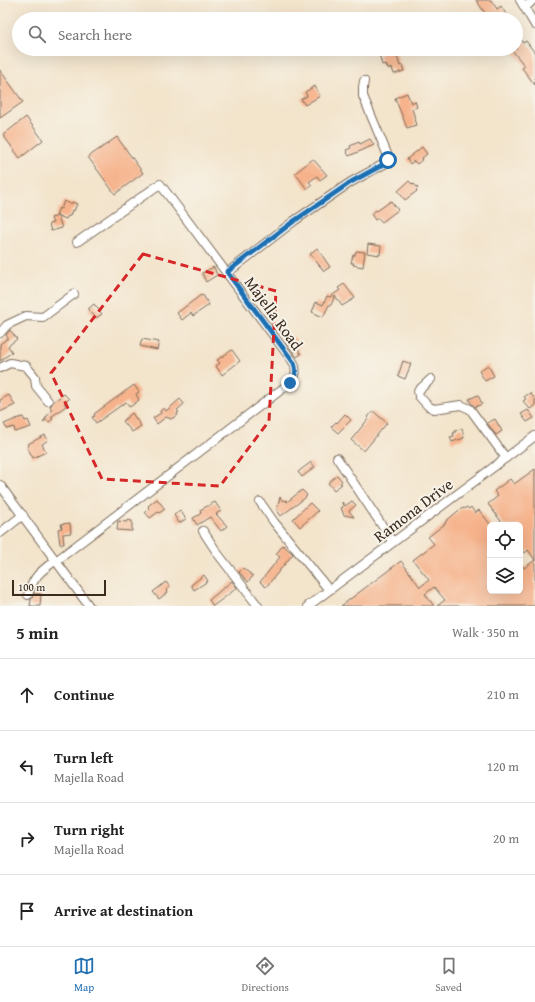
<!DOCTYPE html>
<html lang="en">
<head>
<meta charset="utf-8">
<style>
	body { margin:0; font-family:"Gentium Book Plus",serif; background:#f2f2f2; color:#222 }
	.controls { position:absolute; right:12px; bottom:12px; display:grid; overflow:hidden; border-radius:6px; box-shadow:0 4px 16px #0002 }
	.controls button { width:36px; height:36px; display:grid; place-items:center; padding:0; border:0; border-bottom:1px solid #e0e0e0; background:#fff; color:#222; font:20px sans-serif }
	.scale { position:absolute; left:12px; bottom:10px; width:94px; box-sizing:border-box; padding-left:4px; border:2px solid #3b2a1e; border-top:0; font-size:11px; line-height:14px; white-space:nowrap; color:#3b2a1e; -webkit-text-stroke:3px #f7f3e8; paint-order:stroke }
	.stop { position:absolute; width:12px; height:12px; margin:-9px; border:3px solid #1f6fb2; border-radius:50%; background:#fff }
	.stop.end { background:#1f6fb2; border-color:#fff; box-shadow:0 1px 4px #0008 }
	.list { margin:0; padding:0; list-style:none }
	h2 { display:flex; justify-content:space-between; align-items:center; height:52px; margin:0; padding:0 16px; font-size:17px }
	h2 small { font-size:13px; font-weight:400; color:#767676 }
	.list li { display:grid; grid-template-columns:26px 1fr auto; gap:12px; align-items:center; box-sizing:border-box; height:72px; padding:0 16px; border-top:1px solid #e0e0e0 }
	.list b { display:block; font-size:15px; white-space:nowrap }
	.list p { margin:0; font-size:13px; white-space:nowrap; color:#767676 }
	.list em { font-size:13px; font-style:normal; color:#767676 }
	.icon { flex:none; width:22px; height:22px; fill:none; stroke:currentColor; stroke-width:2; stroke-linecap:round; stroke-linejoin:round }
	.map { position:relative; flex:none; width:535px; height:606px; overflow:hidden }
	.search { position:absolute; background:#fff; box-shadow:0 4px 16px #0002; left:12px; right:12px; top:12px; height:44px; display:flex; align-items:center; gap:10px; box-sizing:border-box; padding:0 14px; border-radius:22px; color:#767676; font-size:15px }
	.sheet { height:340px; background:#fff }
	nav { display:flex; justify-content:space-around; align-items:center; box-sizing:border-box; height:56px; border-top:1px solid #e0e0e0; background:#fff; font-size:11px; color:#767676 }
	nav a { display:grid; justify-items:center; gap:2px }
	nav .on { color:#1f6fb2 }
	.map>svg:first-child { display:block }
	.building { fill:#f6b28b }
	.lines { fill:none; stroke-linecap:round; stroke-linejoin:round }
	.minor-casing { stroke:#7b6b5b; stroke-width:10 }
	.minor { stroke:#fff; stroke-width:8 }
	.route { stroke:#1f6fb2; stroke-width:5 }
	.marked { fill:none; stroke:#d62828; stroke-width:3; stroke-dasharray:8 5; stroke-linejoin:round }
	.labels { text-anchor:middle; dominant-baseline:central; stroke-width:4; stroke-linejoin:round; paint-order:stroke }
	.street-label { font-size:16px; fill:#3b2a1e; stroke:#f7f3e8 }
</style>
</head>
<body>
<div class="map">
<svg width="535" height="606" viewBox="0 0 535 606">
	<rect width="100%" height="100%" fill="#f7f3e8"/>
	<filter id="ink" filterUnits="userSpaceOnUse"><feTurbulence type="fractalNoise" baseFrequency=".025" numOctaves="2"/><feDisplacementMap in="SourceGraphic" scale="8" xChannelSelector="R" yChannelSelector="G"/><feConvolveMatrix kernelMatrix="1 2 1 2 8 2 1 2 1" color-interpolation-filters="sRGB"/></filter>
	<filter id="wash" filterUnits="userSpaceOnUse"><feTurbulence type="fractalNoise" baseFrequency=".012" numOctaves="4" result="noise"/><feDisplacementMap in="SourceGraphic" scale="16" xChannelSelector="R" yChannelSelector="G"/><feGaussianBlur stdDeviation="0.9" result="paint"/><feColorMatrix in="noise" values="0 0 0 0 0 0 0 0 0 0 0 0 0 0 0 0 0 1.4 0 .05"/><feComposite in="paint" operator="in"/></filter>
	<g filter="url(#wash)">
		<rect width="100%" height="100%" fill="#f3e4cc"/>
		<g id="blocks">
			<g class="building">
				<polygon points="476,0 491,0 497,9 501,6 509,19 484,19 487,16"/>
				<polygon points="519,38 523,43 526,41 535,53 535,85 522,68 525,66 511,49 516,49 516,40"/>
				<polygon points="395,49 400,66 402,65 404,71 394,74 392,68 388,69 386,64 382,65 379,54"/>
				<polygon points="0,70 23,102 0,118"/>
				<polygon points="315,86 320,96 305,105 301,99 307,96 305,92"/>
				<polygon points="407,93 411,103 415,101 417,107 412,109 415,118 414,119 416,125 407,128 395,98"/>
				<polygon points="26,117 43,140 20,158 3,135"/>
				<polygon points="117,137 143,173 115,194 88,157"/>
				<polygon points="370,139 374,145 349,156 346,150 351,148 350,146 359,142 360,144"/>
				<polygon points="422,147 427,154 422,158 423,159 417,164 414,161 410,164 407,159"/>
				<polygon points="313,159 327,175 320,180 317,176 309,182 312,185 307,189 295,173"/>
				<polygon points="409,181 412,184 413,183 418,188 416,190 417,191 405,200 398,191"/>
				<polygon points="64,201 71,204 72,202 77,204 74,211 72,210 70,216 68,216 66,219 56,215 59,208 61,209"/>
				<polygon points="391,201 398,210 382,222 378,218 375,220 371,214 376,210 377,211"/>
				<polygon points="58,216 62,228 51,231 49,224 53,223 51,218"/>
				<polygon points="368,244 381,246 380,255 367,253"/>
				<polygon points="317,248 330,267 324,271 310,254"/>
				<polygon points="356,251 365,252 363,267 353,265 354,263 351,263 353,255 355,255"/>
				<polygon points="214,267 217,275 206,282 202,273"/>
				<polygon points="344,284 355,298 342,306 335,296 331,305 329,305 323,317 312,312 316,302 323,305 327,296 330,297 340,290 338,288"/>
				<polygon points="201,295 201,296 203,295 209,305 193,316 191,313 182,320 177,313"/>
				<polygon points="94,304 102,314 96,318 88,309"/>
				<polygon points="10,330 17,339 8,346 12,352 0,361 0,344 8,338 6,335"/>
				<polygon points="293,336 300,346 297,348 301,354 297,357 286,343"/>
				<polygon points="142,339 159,342 157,350 140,346"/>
				<polygon points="232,350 240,361 222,375 216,366 220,363 217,360"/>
				<polygon points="403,361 411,364 405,379 398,376"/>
				<polygon points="488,365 494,376 485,381 479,371"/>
				<polygon points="134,385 139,392 136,394 139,400 130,407 126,402 96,423 92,417 95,416 94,414"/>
				<polygon points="530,393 535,399 535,405 530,409 523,401 526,399 524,397"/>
				<polygon points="64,394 69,399 64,403 66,406 51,417 53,419 49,422 46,420 43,422 52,409 50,407 53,402"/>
				<polygon points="9,395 15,405 0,412 0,400"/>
				<polygon points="478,395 482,404 475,407 471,403 469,399"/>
				<polygon points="180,399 184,404 177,410 179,412 177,413 178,415 171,419 166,417 157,424 153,418 161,413 160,411 164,408 166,411"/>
				<polygon points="528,410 534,418 527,422 521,414"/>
				<polygon points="373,411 387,423 364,451 351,440 369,418 368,417"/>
				<polygon points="132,413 141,426 132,432 123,421"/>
				<polygon points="345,414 351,420 338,433 331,427 336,422 337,423"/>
				<polygon points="23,417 25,421 28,420 31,427 15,432 14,427 7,429 4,424 16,419"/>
				<polygon points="495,419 502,431 496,435 487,423"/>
				<polygon points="462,428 464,438 452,442 450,437 454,436 453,433 455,433 455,431"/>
				<polygon points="45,435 48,440 42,444 46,452 33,458 27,447 29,446 28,444"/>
				<polygon points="311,462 315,467 302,477 298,472"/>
				<polygon points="535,469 535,560 528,550 525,553 520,546 520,525 504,525 488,504 498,496 494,491 510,479 514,484"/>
				<polygon points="337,475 342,481 340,483 342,484 334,490 328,483"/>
				<polygon points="302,490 307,495 305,498 281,516 277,510 280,497 283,501 286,500 287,502"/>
				<polygon points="157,499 165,509 159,513 158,512 150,518 145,512 149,508 148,506"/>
				<polygon points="352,501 356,505 349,511 354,517 344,515 341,508 343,507 342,502 345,506"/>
				<polygon points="215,502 221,511 216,514 227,526 221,531 210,517 197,525 193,518 199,515 201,513 200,510"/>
				<polygon points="310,503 318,511 300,527 293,519"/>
				<polygon points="467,507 469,509 471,507 475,513 479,510 490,524 490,591 520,591 520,562 524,568 535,560 535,606 437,606 445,600 434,587 425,594 434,606 341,606 401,561 420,587 429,580 413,560 434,544 428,537 446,523 445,522 458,511 463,508 464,509"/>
				<polygon points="180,510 186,519 179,523 174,515"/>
				<polygon points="127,520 132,521 132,531 117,530 118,521 127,522"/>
				<polygon points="70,523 71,533 63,534 64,544 60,544 58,529 62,528 61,524"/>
				<polygon points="283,545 293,554 266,587 260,582 280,557 276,554"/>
				<polygon points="243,568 253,576 248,582 239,572"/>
				<polygon points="204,575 208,581 194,590 191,585"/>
				<polygon points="232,581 237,588 213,606 209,600"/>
				<polygon points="166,582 170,587 166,590 168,592 159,599 153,592"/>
				<polygon points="34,593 41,594 40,606 30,606 31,600"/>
			</g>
		</g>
	</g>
	<g filter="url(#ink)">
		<use href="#blocks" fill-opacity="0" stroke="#7b6b5b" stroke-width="1"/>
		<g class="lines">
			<defs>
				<g id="minor">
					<polyline points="520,0 535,25"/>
					<polyline points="525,8 533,0"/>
					<polyline points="227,273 294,221 351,182 386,163 388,160 388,156 363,96 363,87 364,81"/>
					<polyline points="0,333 7,325 26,316 43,317 74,294"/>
					<polyline points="0,368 10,363 26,366 35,377 36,386 48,401"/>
					<polyline points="431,379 418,391 419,396 428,406 434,409 461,405 470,409 506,458"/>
					<polyline points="337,458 393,542"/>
					<polyline points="0,485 89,606"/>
					<polyline points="260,502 274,522 329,590"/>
					<polyline points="203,531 218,554 258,606"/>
					<polyline points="0,533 23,515"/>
					<path d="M56 561 290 383C296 376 297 372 294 363L160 184 77 242"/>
					<path d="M28 595C34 575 40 572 56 560"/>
					<polyline points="308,606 535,436"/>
				</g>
			</defs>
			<use href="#minor" class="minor-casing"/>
			<use href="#minor" class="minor"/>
		</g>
	</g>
	<g class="lines" filter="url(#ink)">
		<path class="route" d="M290 383C296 376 297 372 294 363L227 272 294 221 351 182 386 163 388 160"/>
	</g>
	<path class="marked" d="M143 254 276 291 269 421 220 486 102 479 51 373Z"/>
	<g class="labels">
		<g class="street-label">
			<text transform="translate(274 313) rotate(54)">Majella Road</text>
			<text transform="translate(413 510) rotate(-37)">Ramona Drive</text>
		</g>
	</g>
</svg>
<div class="controls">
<button><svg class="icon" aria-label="locate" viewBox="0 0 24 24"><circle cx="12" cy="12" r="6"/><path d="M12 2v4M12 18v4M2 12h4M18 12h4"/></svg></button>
<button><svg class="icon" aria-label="layers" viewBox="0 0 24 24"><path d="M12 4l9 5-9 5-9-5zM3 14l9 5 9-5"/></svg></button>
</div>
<div class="scale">100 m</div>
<div class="stop" style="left:388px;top:160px"></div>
<div class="stop end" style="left:290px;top:383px"></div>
<div class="search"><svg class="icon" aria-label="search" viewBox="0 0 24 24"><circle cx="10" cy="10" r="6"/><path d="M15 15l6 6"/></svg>Search here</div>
</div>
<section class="sheet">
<h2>5 min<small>Walk · 350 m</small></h2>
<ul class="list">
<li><svg class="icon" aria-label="ahead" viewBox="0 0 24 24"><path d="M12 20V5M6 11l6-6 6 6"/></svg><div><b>Continue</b></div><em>210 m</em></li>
<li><svg class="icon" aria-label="left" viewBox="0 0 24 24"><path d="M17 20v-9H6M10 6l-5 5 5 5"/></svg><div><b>Turn left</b><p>Majella Road</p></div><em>120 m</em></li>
<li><svg class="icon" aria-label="right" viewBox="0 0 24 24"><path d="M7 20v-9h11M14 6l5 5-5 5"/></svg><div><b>Turn right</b><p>Majella Road</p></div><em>20 m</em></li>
<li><svg class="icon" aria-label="arrive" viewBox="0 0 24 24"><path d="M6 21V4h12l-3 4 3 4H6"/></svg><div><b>Arrive at destination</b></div></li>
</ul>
</section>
<nav>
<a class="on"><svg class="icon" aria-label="map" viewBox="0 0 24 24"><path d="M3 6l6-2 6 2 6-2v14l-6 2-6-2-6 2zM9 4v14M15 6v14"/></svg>Map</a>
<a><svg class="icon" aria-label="directions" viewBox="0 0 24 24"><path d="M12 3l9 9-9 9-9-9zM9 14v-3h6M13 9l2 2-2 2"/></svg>Directions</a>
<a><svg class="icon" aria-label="saved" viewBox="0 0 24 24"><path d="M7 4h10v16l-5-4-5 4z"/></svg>Saved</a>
</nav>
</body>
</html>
